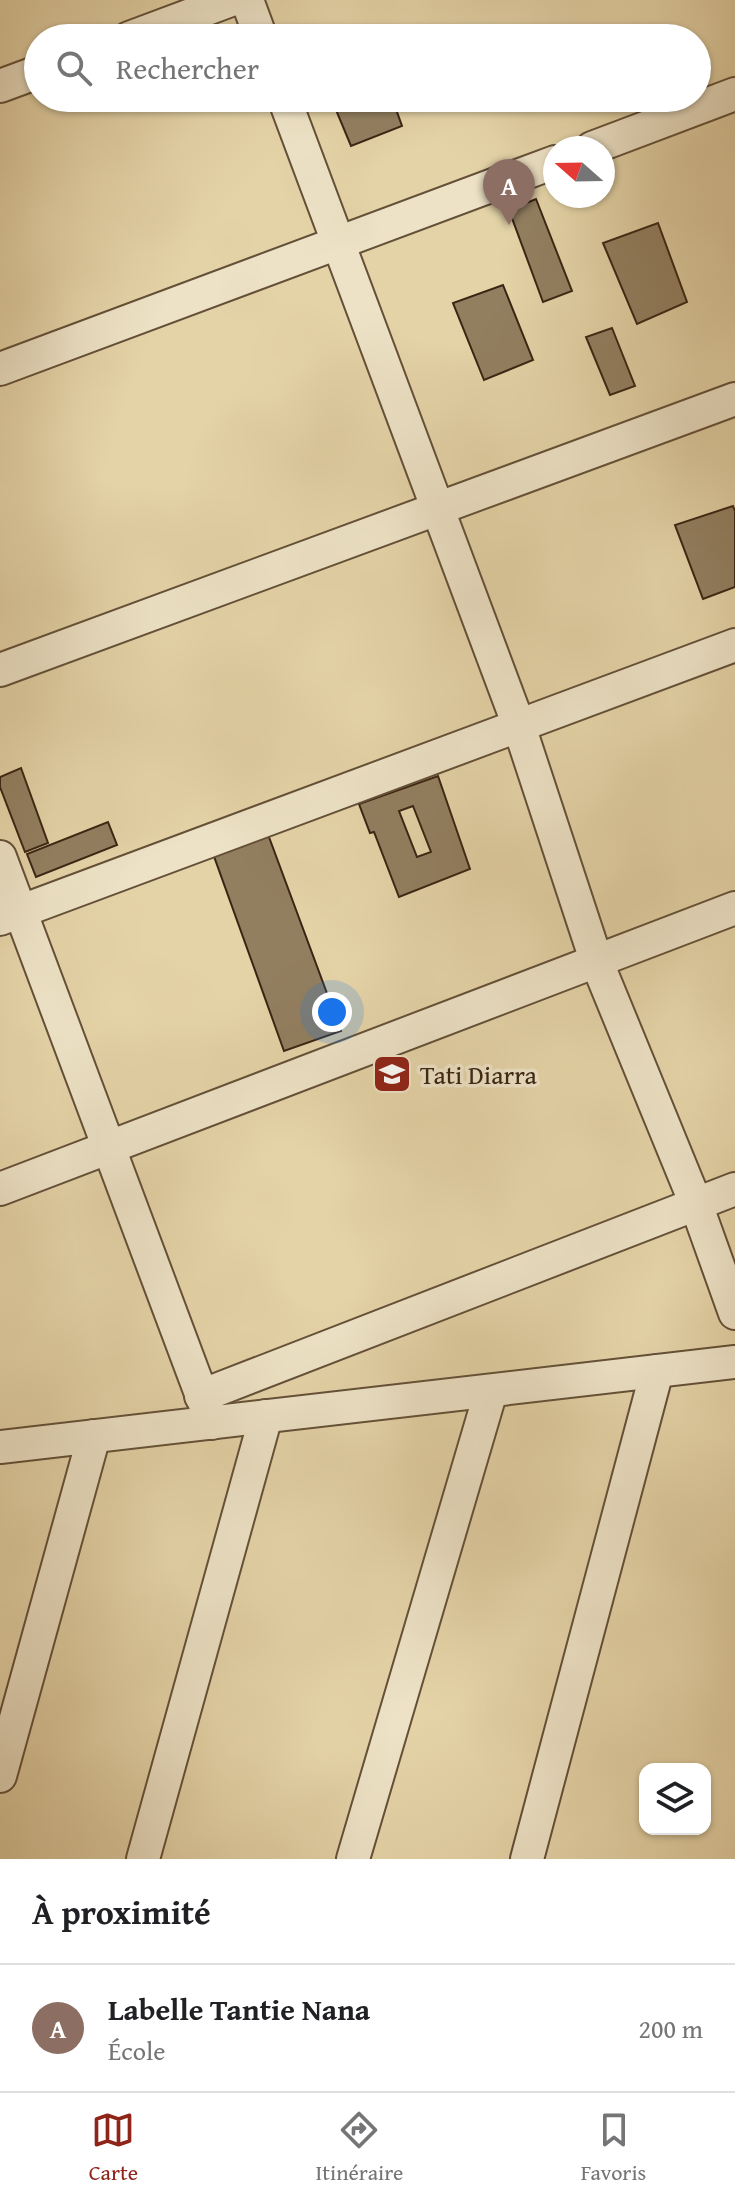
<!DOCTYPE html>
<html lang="fr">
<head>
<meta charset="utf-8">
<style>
	body { margin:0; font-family:"Gentium Book Plus",serif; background:#f6f6f6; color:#202124 }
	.controls { position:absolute; right:24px; bottom:24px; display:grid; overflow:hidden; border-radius:16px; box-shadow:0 2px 6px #0004 }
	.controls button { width:72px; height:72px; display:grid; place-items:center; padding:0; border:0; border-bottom:2px solid #e0e0e0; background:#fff; color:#202124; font:40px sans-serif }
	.compass { position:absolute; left:543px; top:136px; width:72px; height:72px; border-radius:50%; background:#fff; box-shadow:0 2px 6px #0004; rotate:290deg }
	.you { position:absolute; left:332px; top:1012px; width:28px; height:28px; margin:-20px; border:6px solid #fff; border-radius:50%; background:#1a73e8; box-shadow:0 0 0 12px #1a73e833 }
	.badge { display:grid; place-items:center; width:52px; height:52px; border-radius:50%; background:#8f2418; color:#fff; font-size:26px; font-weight:700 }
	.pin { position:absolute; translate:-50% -66px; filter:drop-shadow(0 2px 4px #0008) }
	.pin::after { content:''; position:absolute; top:42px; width:28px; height:24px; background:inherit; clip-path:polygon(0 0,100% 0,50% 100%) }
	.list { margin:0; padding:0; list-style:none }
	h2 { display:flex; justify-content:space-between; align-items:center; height:104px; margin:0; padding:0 32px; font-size:34px }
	h2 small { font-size:26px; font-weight:400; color:#757577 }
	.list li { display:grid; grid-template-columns:52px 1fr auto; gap:24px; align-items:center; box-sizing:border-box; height:128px; padding:0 32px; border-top:2px solid #e0e0e0 }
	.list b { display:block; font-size:30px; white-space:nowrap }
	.list p { margin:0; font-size:26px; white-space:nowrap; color:#757577 }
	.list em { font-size:26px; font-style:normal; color:#757577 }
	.icon { flex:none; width:44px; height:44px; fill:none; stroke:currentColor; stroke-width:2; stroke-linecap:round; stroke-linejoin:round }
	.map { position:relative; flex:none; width:735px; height:1859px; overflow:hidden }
	.search { position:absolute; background:#fff; box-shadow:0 2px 6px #0004; left:24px; right:24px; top:24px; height:88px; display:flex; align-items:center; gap:20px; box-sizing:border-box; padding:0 28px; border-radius:44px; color:#757577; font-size:30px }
	.sheet { height:232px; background:#fff }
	nav { display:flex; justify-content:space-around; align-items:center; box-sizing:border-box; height:112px; border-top:2px solid #e0e0e0; background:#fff; font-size:22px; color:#757577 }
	nav a { display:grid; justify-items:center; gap:4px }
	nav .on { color:#8f2418 }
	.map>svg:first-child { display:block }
	.building { fill:#927f60; stroke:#3a2413; stroke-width:2; fill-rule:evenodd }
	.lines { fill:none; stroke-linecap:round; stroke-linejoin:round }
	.minor-casing { stroke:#645038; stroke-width:36 }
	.minor { stroke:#ede2c6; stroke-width:32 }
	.labels { text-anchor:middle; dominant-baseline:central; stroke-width:7; stroke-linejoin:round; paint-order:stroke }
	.poi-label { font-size:26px; fill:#3a2413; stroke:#ede2c6; text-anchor:start }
</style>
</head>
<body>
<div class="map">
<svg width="735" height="1859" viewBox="0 0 735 1859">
	<rect width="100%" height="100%" fill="#e4d3a7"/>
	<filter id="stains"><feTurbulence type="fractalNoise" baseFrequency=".0025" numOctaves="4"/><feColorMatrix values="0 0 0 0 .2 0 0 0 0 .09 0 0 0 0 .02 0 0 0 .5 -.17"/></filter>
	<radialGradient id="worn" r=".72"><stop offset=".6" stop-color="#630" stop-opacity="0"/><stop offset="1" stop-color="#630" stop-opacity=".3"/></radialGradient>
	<g class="building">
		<polygon points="331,98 392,98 402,126 351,146"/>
		<polygon points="536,199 572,291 543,302 509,210"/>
		<polygon points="658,223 687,302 637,324 603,243"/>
		<polygon points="503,285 533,360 484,380 453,303"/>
		<polygon points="612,328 635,386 610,395 586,337"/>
		<polygon points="733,506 735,511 735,587 703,599 675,525"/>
		<polygon points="21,768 48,843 25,852 0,787 0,777"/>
		<path d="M438 776 470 869 399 897 374 832 370 833 359 804ZM413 806 431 852 417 857 399 811Z"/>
		<polygon points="108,822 117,845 36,877 27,854"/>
		<polygon points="266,829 341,1031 284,1051 211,848"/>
	</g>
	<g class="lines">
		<defs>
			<g id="minor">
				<polyline points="247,0 261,38"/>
				<polyline points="129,38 231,0"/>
				<polyline points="0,86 38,72"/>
				<polyline points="284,98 519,726 596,960 696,1204 735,1313"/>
				<polyline points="592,148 735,94"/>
				<polyline points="0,369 555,162"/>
				<polyline points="0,670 735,399"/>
				<polyline points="0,857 212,1423"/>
				<polyline points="0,919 735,645"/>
				<polyline points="0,1189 735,908"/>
				<polyline points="201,1396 735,1189"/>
				<polyline points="0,1447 735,1362"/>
				<polyline points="0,1776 94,1436"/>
				<polyline points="143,1859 266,1416"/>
				<polyline points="353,1859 491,1391"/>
				<polyline points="527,1859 657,1371"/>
			</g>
		</defs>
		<use href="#minor" class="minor-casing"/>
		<use href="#minor" class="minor"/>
	</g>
	<defs>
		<symbol id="school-square" viewBox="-11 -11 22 22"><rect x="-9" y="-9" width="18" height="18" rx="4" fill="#8f2418" stroke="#ede2c6"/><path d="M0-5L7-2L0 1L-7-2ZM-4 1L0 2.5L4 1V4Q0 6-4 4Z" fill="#fff"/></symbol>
	</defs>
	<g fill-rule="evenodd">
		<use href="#school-square" x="370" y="1052" width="44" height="44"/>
	</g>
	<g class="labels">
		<g class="poi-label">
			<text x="420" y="1074">Tati Diarra</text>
		</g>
	</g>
	<rect width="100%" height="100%" filter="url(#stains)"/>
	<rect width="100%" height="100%" fill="url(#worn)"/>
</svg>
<div class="controls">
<button><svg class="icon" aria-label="layers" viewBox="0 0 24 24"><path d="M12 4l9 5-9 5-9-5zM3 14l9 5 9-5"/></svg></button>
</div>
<svg class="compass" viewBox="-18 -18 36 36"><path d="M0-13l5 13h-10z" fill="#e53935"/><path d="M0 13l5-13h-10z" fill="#757577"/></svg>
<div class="you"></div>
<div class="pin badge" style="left:509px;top:225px;background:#8d6e63">A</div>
<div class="search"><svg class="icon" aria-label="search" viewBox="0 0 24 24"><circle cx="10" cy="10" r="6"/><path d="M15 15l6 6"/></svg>Rechercher</div>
</div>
<section class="sheet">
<h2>À proximité<small></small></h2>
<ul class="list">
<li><span class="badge" style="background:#8d6e63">A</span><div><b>Labelle Tantie Nana</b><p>École</p></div><em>200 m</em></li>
</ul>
</section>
<nav>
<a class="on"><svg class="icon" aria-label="map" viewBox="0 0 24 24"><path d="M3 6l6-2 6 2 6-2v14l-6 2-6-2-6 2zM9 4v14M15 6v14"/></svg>Carte</a>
<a><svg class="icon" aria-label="directions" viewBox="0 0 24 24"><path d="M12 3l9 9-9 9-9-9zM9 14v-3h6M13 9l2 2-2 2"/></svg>Itinéraire</a>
<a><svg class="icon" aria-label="saved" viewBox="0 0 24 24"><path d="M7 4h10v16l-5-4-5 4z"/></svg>Favoris</a>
</nav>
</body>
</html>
